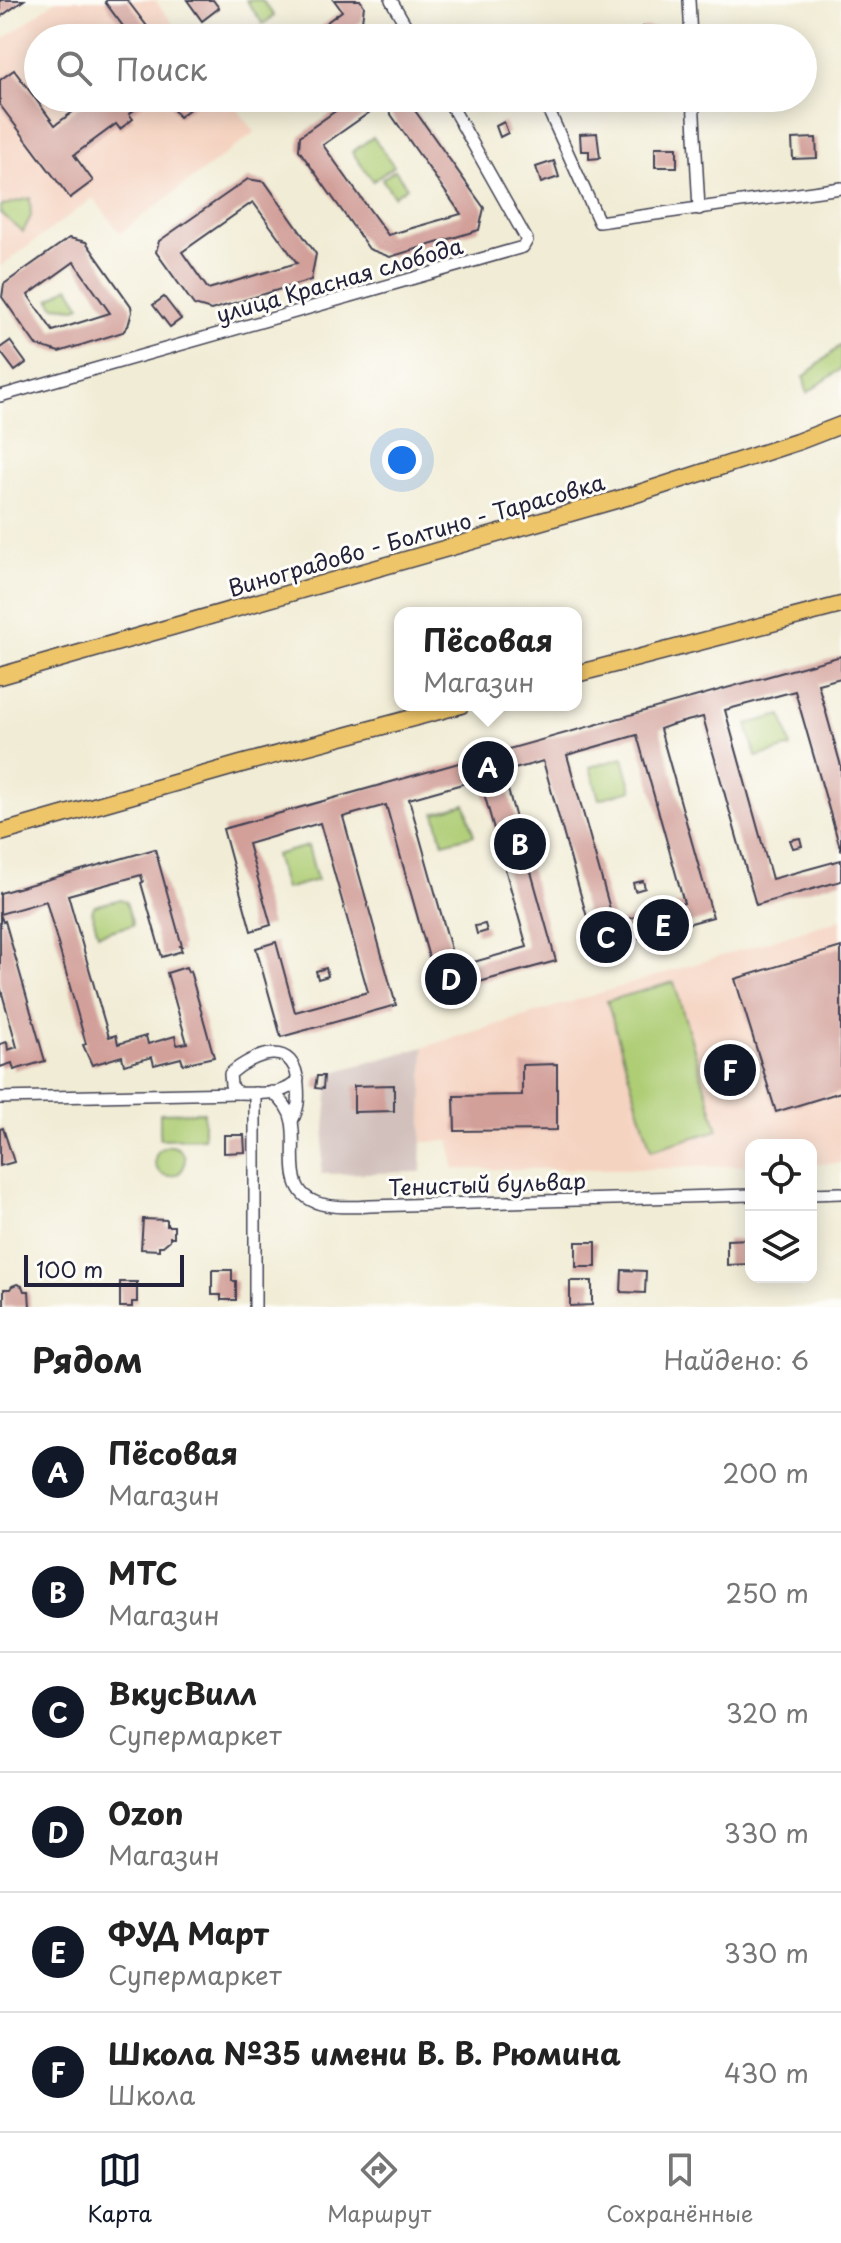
<!DOCTYPE html>
<html lang="ru">
<head>
<meta charset="utf-8">
<style>
	body { margin:0; font-family:"Playpen Sans",sans-serif; background:#f2f2f2; color:#222 }
	.controls { position:absolute; right:24px; bottom:24px; display:grid; overflow:hidden; border-radius:16px; box-shadow:0 4px 20px #0003 }
	.controls button { width:72px; height:72px; display:grid; place-items:center; padding:0; border:0; border-bottom:2px solid #e0e0e0; background:#fff; color:#222; font:40px sans-serif }
	.scale { position:absolute; left:24px; bottom:20px; width:160px; box-sizing:border-box; padding-left:8px; border:4px solid #22223b; border-top:0; font-size:22px; line-height:28px; white-space:nowrap; color:#22223b; -webkit-text-stroke:6px #fdfcf7; paint-order:stroke }
	.you { position:absolute; left:402px; top:460px; width:28px; height:28px; margin:-20px; border:6px solid #fff; border-radius:50%; background:#1a73e8; box-shadow:0 0 0 12px #1a73e833 }
	.badge { display:grid; place-items:center; width:52px; height:52px; border-radius:50%; background:#111827; color:#fff; font-size:26px; font-weight:700 }
	.pin { position:absolute; translate:-50% -50%; border:4px solid #fff; box-shadow:0 2px 8px #0006 }
	.popup { position:absolute; left:394px; top:607px; width:188px; height:104px; box-sizing:border-box; display:grid; place-content:center; border-radius:16px; background:#fff; filter:drop-shadow(0 2px 6px #0005); font-size:26px; white-space:nowrap; color:#767676 }
	.popup b { font-size:30px; color:#222 }
	.popup::after { content:''; position:absolute; left:50%; top:100%; margin-left:-16px; border:16px solid transparent; border-top-color:#fff }
	.list { margin:0; padding:0; list-style:none }
	h2 { display:flex; justify-content:space-between; align-items:center; height:104px; margin:0; padding:0 32px; font-size:34px }
	h2 small { font-size:26px; font-weight:400; color:#767676 }
	.list li { display:grid; grid-template-columns:52px 1fr auto; gap:24px; align-items:center; box-sizing:border-box; height:120px; padding:0 32px; border-top:2px solid #e0e0e0 }
	.list b { display:block; font-size:30px; white-space:nowrap }
	.list p { margin:0; font-size:26px; white-space:nowrap; color:#767676 }
	.list em { font-size:26px; font-style:normal; color:#767676 }
	.icon { flex:none; width:44px; height:44px; fill:none; stroke:currentColor; stroke-width:2; stroke-linecap:round; stroke-linejoin:round }
	.map { position:relative; flex:none; width:841px; height:1307px; overflow:hidden }
	.search { position:absolute; background:#fff; box-shadow:0 4px 20px #0003; left:24px; right:24px; top:24px; height:88px; display:flex; align-items:center; gap:20px; box-sizing:border-box; padding:0 28px; border-radius:44px; color:#767676; font-size:30px }
	.sheet { height:824px; background:#fff }
	nav { display:flex; justify-content:space-around; align-items:center; box-sizing:border-box; height:112px; border-top:2px solid #e0e0e0; background:#fff; font-size:22px; color:#767676 }
	nav a { display:grid; justify-items:center; gap:4px }
	nav .on { color:#111827 }
	.map>svg:first-child { display:block }
	.built { fill:#f5d3c1 }
	.industrial { fill:#d1c0bc }
	.green { fill:#aecd75; stroke:#687858; stroke-width:2 }
	.building { fill:#d29f99; fill-rule:evenodd }
	.lines { fill:none; stroke-linecap:round; stroke-linejoin:round }
	.minor-casing { stroke:#414052; stroke-width:14 }
	.primary-casing { stroke:#414052; stroke-width:19 }
	.minor { stroke:#fff; stroke-width:11 }
	.primary { stroke:#eec569; stroke-width:16 }
	.labels { text-anchor:middle; dominant-baseline:central; stroke-width:6; stroke-linejoin:round; paint-order:stroke }
	.street-label { font-size:22px; fill:#22223b; stroke:#fdfcf7 }
</style>
</head>
<body>
<div class="map">
<svg width="841" height="1307" viewBox="0 0 841 1307">
	<rect width="100%" height="100%" fill="#fdfcf7"/>
	<filter id="ink" filterUnits="userSpaceOnUse"><feTurbulence type="fractalNoise" baseFrequency=".0125" numOctaves="2"/><feDisplacementMap in="SourceGraphic" scale="16" xChannelSelector="R" yChannelSelector="G"/><feConvolveMatrix kernelMatrix="1 2 1 2 8 2 1 2 1" color-interpolation-filters="sRGB"/></filter>
	<filter id="wash" filterUnits="userSpaceOnUse"><feTurbulence type="fractalNoise" baseFrequency=".006" numOctaves="4" result="noise"/><feDisplacementMap in="SourceGraphic" scale="32" xChannelSelector="R" yChannelSelector="G"/><feGaussianBlur stdDeviation="1.8" result="paint"/><feColorMatrix in="noise" values="0 0 0 0 0 0 0 0 0 0 0 0 0 0 0 0 0 1.4 0 .05"/><feComposite in="paint" operator="in"/></filter>
	<g filter="url(#wash)">
		<rect width="100%" height="100%" fill="#f1ecd5"/>
		<g class="built">
			<polygon points="56,0 155,0 184,38 38,38 38,98 229,98 255,132 120,233 93,198 0,267 0,42"/>
			<polygon points="841,919 841,1163 811,1164 811,1145 751,1145 751,1165 647,1169 454,1169 450,1141 422,1142 424,1047"/>
		</g>
		<polygon class="industrial" points="424,1047 421,1172 321,1174 330,1073"/>
		<g class="green">
			<polygon points="246,0 262,0 274,16 263,24"/>
			<polygon points="373,137 394,166 373,181 352,152"/>
			<polygon points="395,170 407,187 394,196 382,179"/>
			<polygon points="30,198 31,216 23,232 0,213 0,206"/>
			<polygon points="69,287 81,306 76,308 54,306 50,299"/>
			<polygon points="841,345 841,369 807,393 804,377"/>
			<polygon points="782,715 791,747 756,757 747,724"/>
			<polygon points="623,758 632,790 599,799 590,767"/>
			<polygon points="465,804 474,835 443,843 435,813"/>
			<polygon points="308,846 317,880 285,889 275,855"/>
			<polygon points="121,899 126,902 133,925 98,934 92,912 94,906"/>
			<polygon points="674,982 718,1130 651,1150 607,1001"/>
			<polygon points="204,1112 204,1138 160,1139 160,1113"/>
			<circle cx="170" cy="1161" r="15"/>
		</g>
		<g id="blocks">
			<g class="building">
				<polygon points="0,0 24,0 0,17"/>
				<polygon points="107,0 127,0 156,38 132,38 105,2"/>
				<polygon points="187,0 213,0 219,8 202,21"/>
				<polygon points="334,0 360,0 364,6 362,21 339,38 305,38 342,11"/>
				<polygon points="643,27 669,29 668,38 642,38"/>
				<polygon points="234,28 241,38 221,38"/>
				<polygon points="14,70 55,125 82,105 77,98 150,98 129,114 133,119 120,129 116,124 74,155 93,181 70,198 0,105 0,80"/>
				<polygon points="165,98 204,98 179,117"/>
				<path d="M354 98H406L484 208 479 230 390 257 369 249 299 150 300 136ZM383 103 399 126 461 214 388 235 372 213 323 145Z"/>
				<polygon points="504,122 508,133 500,137 496,126"/>
				<polygon points="597,133 600,158 589,159 589,151 581,151 580,134"/>
				<polygon points="816,138 817,158 793,159 792,139"/>
				<rect x="655" y="147" width="22" height="20"/>
				<polygon points="554,161 559,177 541,183 536,167"/>
				<path d="M248 179 265 182 316 254 311 280 211 310 194 305 156 252 159 241ZM253 202 297 263 208 289 182 252Z"/>
				<path d="M69 238 86 242 131 306 132 312 128 326 123 332 59 352 36 345 2 297 4 284ZM74 262 110 313 53 331 28 295Z"/>
				<polygon points="164,297 181,319 170,327 153,305"/>
				<polygon points="10,341 26,363 15,371 0,351 0,348"/>
				<path d="M841 656V678L818 684 841 766V851L795 691 725 710 772 879 841 860V881L756 905 703 717 671 725 660 729 713 917 596 949 543 761 533 764 503 772 556 961 439 993 386 805 343 817 396 1005 281 1037 256 948 276 942 295 1012 368 992 320 823 248 844 271 925 251 931 223 829ZM637 735 684 903 614 923 567 755ZM480 779 527 947 456 967 409 799Z"/>
				<polygon points="800,838 802,846 793,848 790,840"/>
				<polygon points="155,849 182,946 180,946 182,951 162,957 141,883 143,882 141,875 68,895 99,1003 109,1037 116,1035 118,1044 146,1036 148,1044 175,1036 177,1045 187,1043 167,973 186,967 188,972 190,971 214,1057 183,1064 181,1058 154,1065 152,1057 124,1065 122,1056 92,1065 83,1045 86,1044 46,901 0,914 0,893"/>
				<polygon points="643,881 645,888 635,891 633,883"/>
				<polygon points="0,914 3,922 5,921 45,1061 14,1070 12,1063 0,1067 0,1044 7,1042 8,1050 17,1047 0,986"/>
				<polygon points="485,924 487,931 477,934 475,926"/>
				<polygon points="841,947 841,1092 776,1112 735,979"/>
				<polygon points="326,968 328,976 318,979 316,971"/>
				<polygon points="557,1064 557,1130 455,1131 454,1096 522,1095 522,1065"/>
				<polygon points="317,1076 324,1076 323,1089 315,1088"/>
				<polygon points="394,1085 394,1111 354,1112 354,1086"/>
				<polygon points="3,1128 14,1162 0,1166 0,1129"/>
				<polygon points="224,1135 244,1135 245,1152 224,1153"/>
				<polygon points="143,1219 167,1220 167,1226 174,1226 174,1237 170,1237 170,1240 163,1246 159,1246 159,1250 141,1249"/>
				<polygon points="750,1239 750,1264 727,1265 727,1240"/>
				<rect x="576" y="1242" width="20" height="25"/>
				<polygon points="212,1270 232,1270 232,1281 236,1281 236,1300 221,1300 221,1295 212,1295"/>
				<polygon points="622,1270 646,1271 645,1293 621,1292"/>
				<polygon points="570,1281 592,1281 592,1305 570,1306"/>
				<polygon points="120,1282 137,1282 137,1302 132,1302 132,1307 120,1307"/>
				<polygon points="17,1284 22,1286 24,1291 29,1291 30,1307 4,1307 4,1289 10,1289 12,1286"/>
			</g>
		</g>
	</g>
	<g filter="url(#ink)">
		<use href="#blocks" fill-opacity="0" stroke="#414052" stroke-width="2"/>
		<g class="lines">
			<defs>
				<g id="minor">
					<polyline points="391,0 413,38"/>
					<polyline points="689,0 691,38"/>
					<polyline points="543,98 599,222 841,188"/>
					<polyline points="693,98 699,209"/>
					<polyline points="0,396 523,247 527,240 447,98"/>
					<path d="M272 1092C282 1100 290 1109 292 1122 298 1154 280 1197 326 1205 340 1208 356 1207 370 1206L751 1195"/>
					<polyline points="0,1098 238,1093"/>
					<path d="M292 1121C299 1108 299 1099 298 1085 296 1038 254 1053 230 1074L231 1085 238 1093C257 1093 286 1097 298 1079"/>
					<polyline points="811,1194 841,1193"/>
					<polyline points="255,1307 255,1093"/>
				</g>
				<g id="primary">
					<polyline points="576,674 841,605"/>
					<polyline points="0,676 633,495 797,442 841,425"/>
					<polyline points="0,833 241,764 461,705"/>
				</g>
			</defs>
			<use href="#minor" class="minor-casing"/>
			<use href="#primary" class="primary-casing"/>
			<use href="#minor" class="minor"/>
			<use href="#primary" class="primary"/>
		</g>
	</g>
	<g class="labels">
		<g class="street-label">
			<text transform="translate(339 279) rotate(-16)">улица Красная слобода</text>
			<text transform="translate(416 534) rotate(-16)">Виноградово - Болтино - Тарасовка</text>
			<text transform="translate(487 1183) rotate(-2)">Тенистый бульвар</text>
		</g>
	</g>
</svg>
<div class="controls">
<button><svg class="icon" aria-label="locate" viewBox="0 0 24 24"><circle cx="12" cy="12" r="6"/><path d="M12 2v4M12 18v4M2 12h4M18 12h4"/></svg></button>
<button><svg class="icon" aria-label="layers" viewBox="0 0 24 24"><path d="M12 4l9 5-9 5-9-5zM3 14l9 5 9-5"/></svg></button>
</div>
<div class="scale">100 m</div>
<div class="you"></div>
<div class="pin badge" style="left:488px;top:767px">A</div>
<div class="popup"><b>Пёсовая</b>Магазин</div>
<div class="pin badge" style="left:520px;top:844px">B</div>
<div class="pin badge" style="left:606px;top:937px">C</div>
<div class="pin badge" style="left:451px;top:979px">D</div>
<div class="pin badge" style="left:663px;top:925px">E</div>
<div class="pin badge" style="left:730px;top:1070px">F</div>
<div class="search"><svg class="icon" aria-label="search" viewBox="0 0 24 24"><circle cx="10" cy="10" r="6"/><path d="M15 15l6 6"/></svg>Поиск</div>
</div>
<section class="sheet">
<h2>Рядом<small>Найдено: 6</small></h2>
<ul class="list">
<li><span class="badge">A</span><div><b>Пёсовая</b><p>Магазин</p></div><em>200 m</em></li>
<li><span class="badge">B</span><div><b>МТС</b><p>Магазин</p></div><em>250 m</em></li>
<li><span class="badge">C</span><div><b>ВкусВилл</b><p>Супермаркет</p></div><em>320 m</em></li>
<li><span class="badge">D</span><div><b>Ozon</b><p>Магазин</p></div><em>330 m</em></li>
<li><span class="badge">E</span><div><b>ФУД Март</b><p>Супермаркет</p></div><em>330 m</em></li>
<li><span class="badge">F</span><div><b>Школа №35 имени В. В. Рюмина</b><p>Школа</p></div><em>430 m</em></li>
</ul>
</section>
<nav>
<a class="on"><svg class="icon" aria-label="map" viewBox="0 0 24 24"><path d="M3 6l6-2 6 2 6-2v14l-6 2-6-2-6 2zM9 4v14M15 6v14"/></svg>Карта</a>
<a><svg class="icon" aria-label="directions" viewBox="0 0 24 24"><path d="M12 3l9 9-9 9-9-9zM9 14v-3h6M13 9l2 2-2 2"/></svg>Маршрут</a>
<a><svg class="icon" aria-label="saved" viewBox="0 0 24 24"><path d="M7 4h10v16l-5-4-5 4z"/></svg>Сохранённые</a>
</nav>
</body>
</html>
